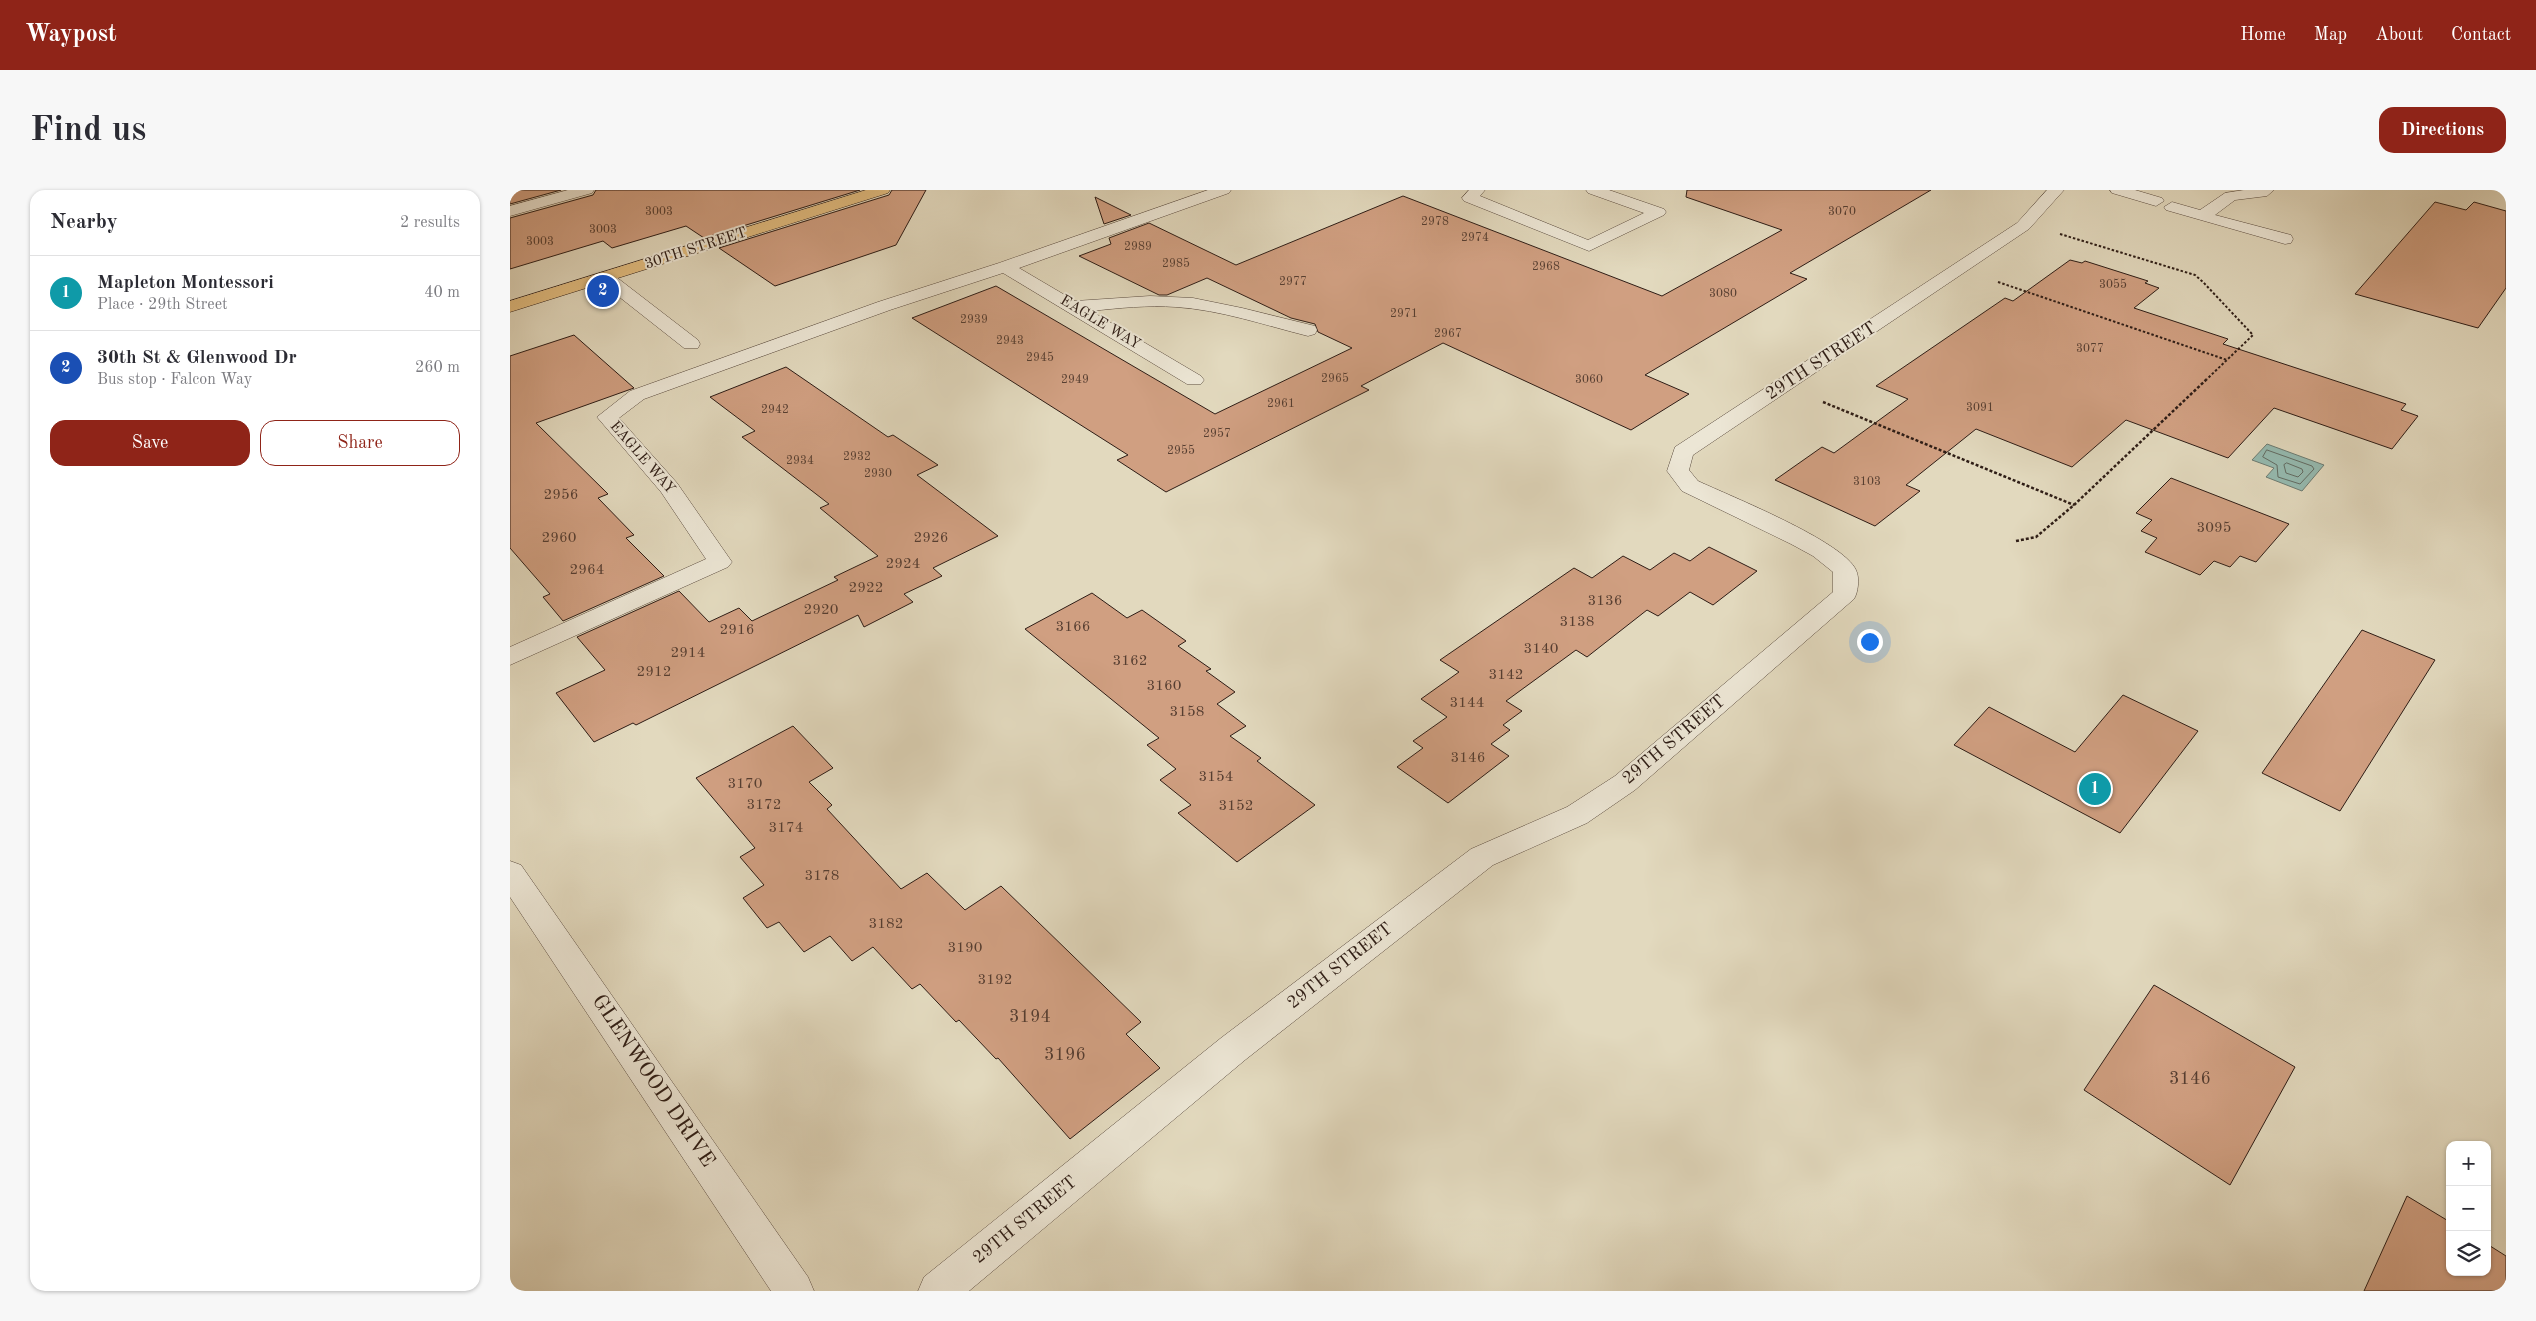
<!DOCTYPE html>
<html lang="en">
<head>
<meta charset="utf-8">
<style>
	body { margin:0; font-family:"Old Standard TT",serif; background:#f7f7f7; color:#2b2b33 }
	.controls { position:absolute; right:15px; bottom:15px; display:grid; overflow:hidden; border-radius:10px; box-shadow:0 1px 4px #0004 }
	.controls button { width:45px; height:45px; display:grid; place-items:center; padding:0; border:0; border-bottom:1px solid #e1e1e2; background:#fff; color:#2b2b33; font:25px sans-serif }
	.you { position:absolute; left:1359px; top:451px; width:18px; height:18px; margin:-12px; border:4px solid #fff; border-radius:50%; background:#1a73e8; box-shadow:0 0 0 8px #1a73e833 }
	.badge { display:grid; place-items:center; width:32px; height:32px; border-radius:50%; background:#8f2418; color:#fff; font-size:16px; font-weight:700 }
	.pin { position:absolute; translate:-50% -50%; border:2px solid #fff; box-shadow:0 1px 5px #0006 }
	.list { margin:0; padding:0; list-style:none }
	h2 { display:flex; justify-content:space-between; align-items:center; height:65px; margin:0; padding:0 20px; font-size:21px }
	h2 small { font-size:16px; font-weight:400; color:#7c7c81 }
	.list li { display:grid; grid-template-columns:32px 1fr auto; gap:15px; align-items:center; box-sizing:border-box; height:75px; padding:0 20px; border-top:1px solid #e1e1e2 }
	.list b { display:block; font-size:19px; white-space:nowrap }
	.list p { margin:0; font-size:16px; white-space:nowrap; color:#7c7c81 }
	.list em { font-size:16px; font-style:normal; color:#7c7c81 }
	.actions { display:flex; gap:10px; padding:15px 20px }
	.actions a { flex:1; padding:11px 0; border:1px solid #8f2418; border-radius:15px; text-align:center; font-size:18px; color:#8f2418 }
	.actions .main { background:#8f2418; color:#fff }
	.icon { flex:none; width:28px; height:28px; fill:none; stroke:currentColor; stroke-width:2; stroke-linecap:round; stroke-linejoin:round }
	.map { position:relative; flex:none; width:1996px; height:1101px; overflow:hidden; border-radius:15px }
	header { display:flex; align-items:center; gap:30px; box-sizing:border-box; height:70px; padding:0 25px; background:#8f2418; color:#fff }
	header strong { font-size:24px }
	nav { display:flex; gap:28px; margin-inline-start:auto; font-size:18px }
	.intro { display:flex; align-items:center; justify-content:space-between; box-sizing:border-box; height:120px; padding:0 30px }
	h1 { margin:0; font-size:35px }
	.button { padding:12px 22px; border-radius:15px; background:#8f2418; color:#fff; font-size:18px; font-weight:700 }
	main { display:flex; gap:30px; padding:0 30px }
	aside { flex:1; background:#fff; border-radius:15px; box-shadow:0 1px 4px #0004 }
	.map>svg:first-child { display:block }
	.water { fill:#95bab0; stroke:#6c7b72 }
	.lines { fill:none; stroke-linecap:round; stroke-linejoin:round }
	.shore { stroke:#626c63; stroke-width:1 }
	.building { fill:#d09f81; stroke:#2e1d16 }
	.minor-casing { stroke:#5b4c40; stroke-width:1 }
	.major-casing { stroke:#2e1d16; stroke-width:1 }
	.path-far1 { stroke:#2e1d16; stroke-width:2; stroke-dasharray:2.5 2; stroke-linecap:butt }
	.path { stroke:#2e1d16; stroke-width:2.5; stroke-dasharray:3 2; stroke-linecap:butt }
	.minor { fill:#ece6d5; fill-rule:evenodd }
	.major { fill:#e1bc7f; fill-rule:evenodd }
	.labels { text-anchor:middle; dominant-baseline:central; stroke-width:4; stroke-linejoin:round; paint-order:stroke }
	.far-number-label { font-size:12px; fill:#563e31 }
	.far-street-label { font-size:15px; fill:#2e1d16; stroke:#ece6d5 }
	.number-label { font-size:15px; fill:#563e31 }
	.street-label { font-size:18px; fill:#2e1d16; stroke:#ece6d5 }
	.near-number-label { font-size:18px; fill:#563e31 }
	.near-street-label { font-size:21px; fill:#2e1d16; stroke:#ece6d5 }
</style>
</head>
<body>
<header>
<strong>Waypost</strong>
<nav><a>Home</a><a>Map</a><a>About</a><a>Contact</a></nav>
</header>
<div class="intro"><h1>Find us</h1><a class="button">Directions</a></div>
<main>
<aside>
<h2>Nearby<small>2 results</small></h2>
<ul class="list">
<li><span class="badge" style="background:#0f9aa8">1</span><div><b>Mapleton Montessori</b><p>Place · 29th Street</p></div><em>40 m</em></li>
<li><span class="badge" style="background:#1a4fb4">2</span><div><b>30th St &amp; Glenwood Dr</b><p>Bus stop · Falcon Way</p></div><em>260 m</em></li>
</ul>
<div class="actions"><a class="main">Save</a><a>Share</a></div>
</aside>
<div class="map">
<svg width="1996" height="1101" viewBox="0 0 1996 1101">
	<rect width="100%" height="100%" fill="#e2d9be"/>
	<filter id="stains"><feTurbulence type="fractalNoise" baseFrequency=".004" numOctaves="4"/><feColorMatrix values="0 0 0 0 .2 0 0 0 0 .09 0 0 0 0 .02 0 0 0 .5 -.17"/></filter>
	<radialGradient id="worn" r=".72"><stop offset=".6" stop-color="#630" stop-opacity="0"/><stop offset="1" stop-color="#630" stop-opacity=".3"/></radialGradient>
	<polygon class="water" points="1757,254 1814,275 1792,301 1756,287 1764,278 1742,270"/>
	<g class="lines">
		<g class="shore">
			<polygon points="1757,260 1802,276 1804,279 1790,294 1768,287 1767,275 1753,267"/>
			<polygon points="1777,273 1792,279 1793,282 1788,287 1776,283 1774,275"/>
		</g>
	</g>
	<g class="building">
		<polygon points="0,0 51,0 0,14"/>
		<polygon points="86,0 350,0 194,48 176,36 102,58 93,51 0,79 0,28 83,5"/>
		<polygon points="382,0 416,0 386,55 265,96 209,58 379,5"/>
		<polygon points="1177,0 1421,0 1280,83 1297,89 1135,185 1179,204 1121,240 933,153 851,196 859,200 656,302 607,270 618,265 402,128 486,96 705,224 842,158 808,142 805,134 781,128 697,88 657,105 649,105 569,66 601,54 599,48 639,33 726,75 893,6 1152,106 1272,40 1176,7"/>
		<polygon points="585,7 621,25 594,34"/>
		<polygon points="1925,12 1956,20 1964,12 1996,21 1996,98 1968,138 1845,104"/>
		<polygon points="1560,70 1572,73 1575,71 1638,91 1635,93 1649,98 1624,118 1718,149 1713,154 1896,214 1891,220 1908,226 1882,259 1764,218 1718,268 1616,230 1562,277 1466,239 1396,295 1410,301 1365,336 1265,290 1312,257 1324,263 1398,209 1366,196 1495,108 1503,111"/>
		<polygon points="64,145 124,198 26,233 98,304 88,308 124,345 116,348 154,386 53,431 33,407 40,404 0,358 0,166"/>
		<polygon points="276,177 378,247 383,245 428,275 407,285 488,346 423,378 432,386 394,404 403,412 354,437 348,425 126,535 123,533 84,552 46,503 95,480 67,447 169,401 199,432 229,418 242,431 328,390 324,387 368,366 310,318 319,314 232,247 245,241 200,207"/>
		<polygon points="1661,288 1779,334 1746,372 1730,366 1720,377 1704,371 1690,385 1635,362 1647,348 1631,341 1642,330 1626,323"/>
		<polygon points="1199,357 1247,381 1203,415 1180,402 1148,426 1137,420 1077,467 1066,460 996,511 1012,521 993,535 1000,540 981,554 999,566 938,613 887,577 913,558 903,551 937,527 911,509 949,482 930,470 1064,378 1082,388 1113,366 1140,380 1164,363 1180,371"/>
		<polygon points="582,403 617,428 632,420 676,451 668,456 701,479 696,481 725,502 707,514 736,536 720,546 751,568 747,571 805,615 727,672 668,623 681,615 650,590 666,579 637,555 649,548 515,439"/>
		<polygon points="1852,440 1925,470 1830,621 1752,583"/>
		<polygon points="1613,505 1688,541 1610,643 1444,555 1479,517 1565,562"/>
		<polygon points="283,536 323,578 299,592 322,615 317,619 391,699 417,683 455,720 491,696 631,832 616,844 650,878 560,949 488,868 486,869 449,830 446,832 410,794 402,799 363,757 342,771 320,746 294,762 269,732 257,738 233,708 254,695 230,667 245,658 186,588"/>
		<polygon points="1644,795 1785,877 1720,995 1574,900"/>
		<polygon points="1897,1006 1940,1032 1940,1082 1977,1082 1977,1054 1996,1066 1996,1101 1854,1101"/>
	</g>
	<g class="lines">
		<defs>
			<g id="minor">
				<polygon points="58,0 84,0 82,3 0,26 0,16"/>
				<path d="M698 0H721L719 3 509 78 565 111 640 106 683 108 732 118 805 136 807 140 805 144 798 146C754 135 711 120 666 117 638 115 609 118 581 121L691 186 694 190 691 194H677L493 83 380 120 134 209 109 228 167 293 222 372 218 377 0 475V457L196 369 151 302 87 227 120 201 368 112 489 73Z"/>
				<polygon points="959,0 975,0 970,6 1078,50 1134,23 1078,3 1076,0 1099,0 1154,19 1156,22 1154,25 1079,61 954,11 952,8"/>
				<path d="M1537 0H1554L1519 39 1183 265 1179 280 1188 291C1220 306 1333 351 1346 380 1350 388 1348 403 1344 409L1125 600 1077 633 983 675 735 870 459 1101H408L414 1087 711 848 961 659 1057 617 1105 586 1323 402V382L1303 366 1281 354 1172 301 1157 281 1165 257 1507 33Z"/>
				<polygon points="1600,0 1625,0 1652,8 1654,11 1646,16 1602,3"/>
				<polygon points="1734,0 1764,0 1757,6 1725,10 1705,25 1781,45 1783,49 1781,53 1775,54 1656,20 1654,17 1662,12 1690,20 1715,3"/>
				<polygon points="95,82 101,83 188,150 190,154 188,158 174,158 89,91 86,87 89,83"/>
				<polygon points="0,671 11,675 298,1087 304,1101 261,1101 0,707"/>
			</g>
			<polygon id="major" points="356,0 380,0 378,3 0,122 0,111"/>
		</defs>
		<use href="#minor" class="minor-casing"/>
		<use href="#major" class="major-casing"/>
		<g class="path-far1">
			<polyline points="1550,44 1685,85 1693,92 1743,145 1697,189"/>
			<polyline points="1488,92 1717,170"/>
		</g>
		<g class="path">
			<polyline points="1313,212 1564,315"/>
			<polyline points="1506,351 1526,347 1564,315 1698,188"/>
		</g>
		<use href="#minor" class="minor"/>
		<use href="#major" class="major"/>
	</g>
	<g class="labels">
		<g class="far-number-label">
			<text x="149" y="22">3003</text>
			<text x="1332" y="22">3070</text>
			<text x="925" y="32">2978</text>
			<text x="93" y="40">3003</text>
			<text x="965" y="48">2974</text>
			<text x="30" y="52">3003</text>
			<text x="628" y="57">2989</text>
			<text x="666" y="74">2985</text>
			<text x="1036" y="77">2968</text>
			<text x="783" y="92">2977</text>
			<text x="1603" y="95">3055</text>
			<text x="1213" y="104">3080</text>
			<text x="894" y="124">2971</text>
			<text x="464" y="130">2939</text>
			<text x="938" y="144">2967</text>
			<text x="500" y="151">2943</text>
			<text x="1580" y="159">3077</text>
			<text x="530" y="168">2945</text>
			<text x="825" y="189">2965</text>
			<text x="565" y="190">2949</text>
			<text x="1079" y="190">3060</text>
			<text x="771" y="214">2961</text>
			<text x="1470" y="218">3091</text>
			<text x="265" y="220">2942</text>
			<text x="707" y="244">2957</text>
			<text x="671" y="261">2955</text>
			<text x="347" y="267">2932</text>
			<text x="290" y="271">2934</text>
			<text x="368" y="284">2930</text>
			<text x="1357" y="292">3103</text>
		</g>
		<g class="far-street-label">
			<text transform="translate(186 59) rotate(-18)">30TH STREET</text>
			<text transform="translate(590 133) rotate(31)">EAGLE WAY</text>
			<text transform="translate(132 268) rotate(49)">EAGLE WAY</text>
		</g>
		<g class="number-label">
			<text x="51" y="305">2956</text>
			<text x="1704" y="338">3095</text>
			<text x="49" y="348">2960</text>
			<text x="421" y="348">2926</text>
			<text x="393" y="374">2924</text>
			<text x="77" y="380">2964</text>
			<text x="356" y="398">2922</text>
			<text x="1095" y="411">3136</text>
			<text x="311" y="420">2920</text>
			<text x="1067" y="432">3138</text>
			<text x="563" y="437">3166</text>
			<text x="227" y="440">2916</text>
			<text x="1031" y="459">3140</text>
			<text x="178" y="463">2914</text>
			<text x="620" y="471">3162</text>
			<text x="144" y="482">2912</text>
			<text x="996" y="485">3142</text>
			<text x="654" y="496">3160</text>
			<text x="957" y="513">3144</text>
			<text x="677" y="522">3158</text>
			<text x="958" y="568">3146</text>
			<text x="706" y="587">3154</text>
			<text x="235" y="594">3170</text>
			<text x="254" y="615">3172</text>
			<text x="726" y="616">3152</text>
			<text x="276" y="638">3174</text>
			<text x="312" y="686">3178</text>
			<text x="376" y="734">3182</text>
			<text x="455" y="758">3190</text>
			<text x="485" y="790">3192</text>
		</g>
		<g class="street-label">
			<text transform="translate(1311 171) rotate(-33)">29TH STREET</text>
			<text transform="translate(1164 550) rotate(-40)">29TH STREET</text>
			<text transform="translate(830 776) rotate(-38)">29TH STREET</text>
			<text transform="translate(515 1030) rotate(-39)">29TH STREET</text>
		</g>
		<g class="near-number-label">
			<text x="520" y="827">3194</text>
			<text x="555" y="865">3196</text>
			<text x="1680" y="889">3146</text>
		</g>
		<g class="near-street-label">
			<text transform="translate(143 891) rotate(56)">GLENWOOD DRIVE</text>
		</g>
	</g>
	<rect width="100%" height="100%" filter="url(#stains)"/>
	<rect width="100%" height="100%" fill="url(#worn)"/>
</svg>
<div class="controls">
<button>+</button>
<button>−</button>
<button><svg class="icon" aria-label="layers" viewBox="0 0 24 24"><path d="M12 4l9 5-9 5-9-5zM3 14l9 5 9-5"/></svg></button>
</div>
<div class="you"></div>
<div class="pin badge" style="left:1585px;top:599px;background:#0f9aa8">1</div>
<div class="pin badge" style="left:93px;top:101px;background:#1a4fb4">2</div>
</div>
</main>
</body>
</html>
